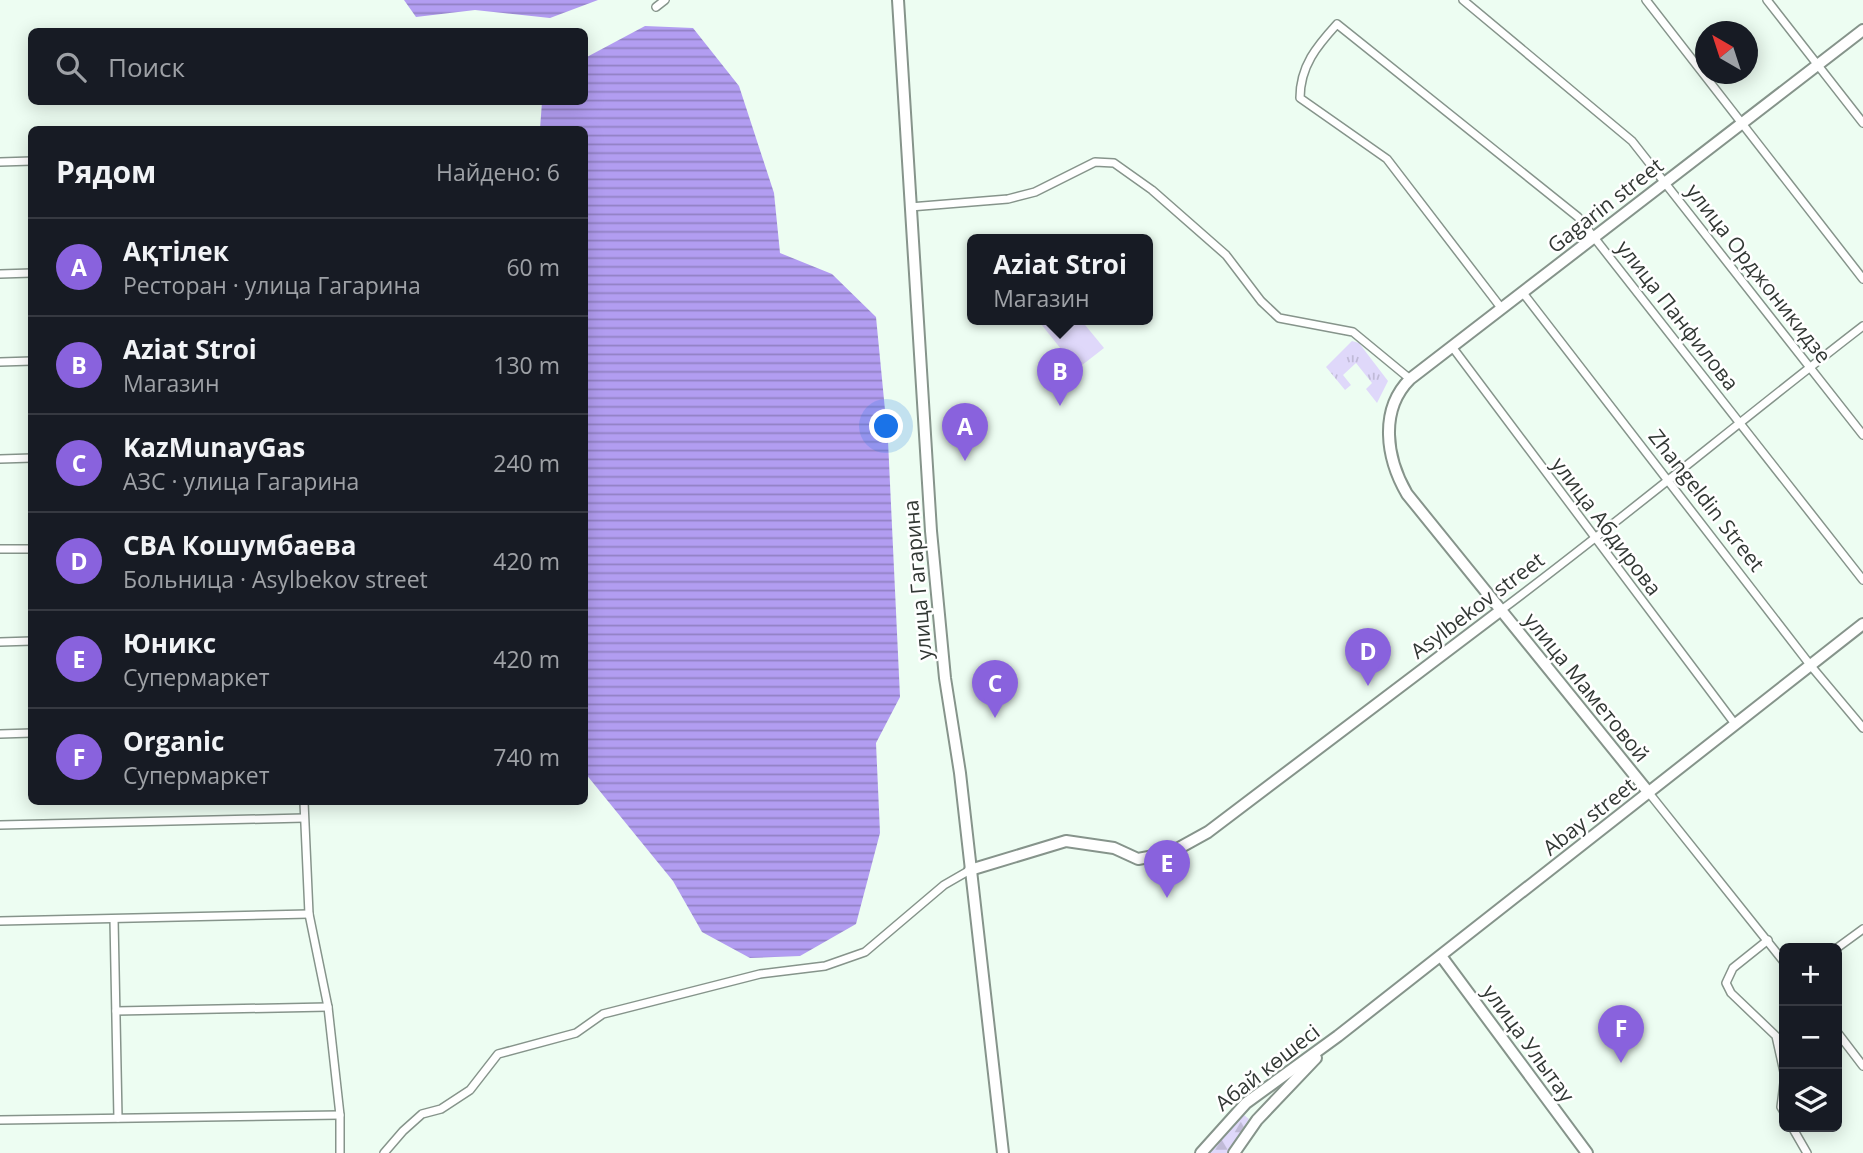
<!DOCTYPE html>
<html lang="ru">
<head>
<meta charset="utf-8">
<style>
	body { margin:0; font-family:"Open Sans",sans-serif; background:#20242c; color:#f1f3f6 }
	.controls { position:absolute; right:21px; bottom:21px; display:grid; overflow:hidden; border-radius:10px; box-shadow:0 4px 18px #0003 }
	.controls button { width:63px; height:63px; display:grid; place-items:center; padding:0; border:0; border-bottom:2px solid #363941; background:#171b24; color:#f1f3f6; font:35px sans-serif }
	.compass { position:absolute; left:1695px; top:21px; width:63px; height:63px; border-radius:50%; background:#171b24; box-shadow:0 4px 18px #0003; rotate:321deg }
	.you { position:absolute; left:887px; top:427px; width:24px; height:24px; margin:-18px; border:5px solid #fff; border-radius:50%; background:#1a73e8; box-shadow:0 0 0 10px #1a73e833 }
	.badge { display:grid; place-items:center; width:46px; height:46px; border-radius:50%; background:#8962dd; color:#fff; font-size:23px; font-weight:700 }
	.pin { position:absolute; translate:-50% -58px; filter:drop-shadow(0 2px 4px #0008) }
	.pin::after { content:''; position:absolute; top:37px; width:24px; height:21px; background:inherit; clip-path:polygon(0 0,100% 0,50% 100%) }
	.popup { position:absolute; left:967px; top:234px; width:186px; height:91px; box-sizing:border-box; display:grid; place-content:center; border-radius:10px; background:#171b24; filter:drop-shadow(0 2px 5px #0005); font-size:23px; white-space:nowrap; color:#9ea1a6 }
	.popup b { font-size:26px; color:#f1f3f6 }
	.popup::after { content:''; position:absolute; left:50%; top:100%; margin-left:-14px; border:14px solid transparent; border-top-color:#171b24 }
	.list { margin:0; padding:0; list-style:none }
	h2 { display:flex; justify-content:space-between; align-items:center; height:91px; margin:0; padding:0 28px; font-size:30px }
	h2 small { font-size:23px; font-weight:400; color:#9ea1a6 }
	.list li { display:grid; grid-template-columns:46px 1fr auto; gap:21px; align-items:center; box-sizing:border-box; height:98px; padding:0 28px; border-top:2px solid #363941 }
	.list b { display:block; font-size:26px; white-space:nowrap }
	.list p { margin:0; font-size:23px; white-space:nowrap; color:#9ea1a6 }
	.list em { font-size:23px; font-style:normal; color:#9ea1a6 }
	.icon { flex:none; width:38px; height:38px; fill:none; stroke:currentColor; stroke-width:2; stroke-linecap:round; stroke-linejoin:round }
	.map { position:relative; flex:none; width:1863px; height:1153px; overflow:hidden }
	.search { position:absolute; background:#171b24; box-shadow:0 4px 18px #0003; left:28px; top:28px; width:560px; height:77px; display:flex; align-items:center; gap:18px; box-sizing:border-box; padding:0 24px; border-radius:10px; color:#9ea1a6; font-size:26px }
	.panel { position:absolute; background:#171b24; box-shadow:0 4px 18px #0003; left:28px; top:126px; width:560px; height:679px; border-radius:10px }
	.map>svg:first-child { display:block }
	.grass { fill:url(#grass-tufts) }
	.forest { fill:url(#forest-firs) }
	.pitch { fill:#dfd8fa }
	.water { fill:url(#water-rules) }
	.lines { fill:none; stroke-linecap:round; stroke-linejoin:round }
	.street-casing { stroke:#86948b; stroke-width:10 }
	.secondary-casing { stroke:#86948b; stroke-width:14 }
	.street { stroke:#fff; stroke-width:7 }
	.secondary { stroke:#fff; stroke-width:10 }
	.labels { text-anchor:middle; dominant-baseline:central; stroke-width:5; stroke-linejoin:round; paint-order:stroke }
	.street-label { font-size:21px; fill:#323834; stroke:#fff }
</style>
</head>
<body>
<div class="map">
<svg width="1863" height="1153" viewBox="0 0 1863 1153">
	<defs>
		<pattern id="grass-tufts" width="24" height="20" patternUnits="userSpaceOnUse" patternTransform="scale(1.75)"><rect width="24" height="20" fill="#dfd8fa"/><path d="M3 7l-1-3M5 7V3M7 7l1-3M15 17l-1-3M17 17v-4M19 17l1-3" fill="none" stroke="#c0bad7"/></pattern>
		<pattern id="forest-firs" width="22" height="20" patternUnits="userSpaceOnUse" patternTransform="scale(1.75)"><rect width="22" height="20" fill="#dfd8fa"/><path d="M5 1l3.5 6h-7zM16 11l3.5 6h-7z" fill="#c0bad7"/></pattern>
		<pattern id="water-rules" width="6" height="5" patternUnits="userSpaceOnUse" patternTransform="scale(1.75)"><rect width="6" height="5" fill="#b29df1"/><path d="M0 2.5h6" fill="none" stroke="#9181c4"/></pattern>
	</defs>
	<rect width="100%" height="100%" fill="#edfdf2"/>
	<polygon class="grass" points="1352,341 1359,343 1388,381 1377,403 1366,389 1372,383 1356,363 1343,375 1351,385 1345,390 1326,367"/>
	<polygon class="forest" points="1244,1115 1249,1119 1227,1153 1209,1153 1221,1135"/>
	<polygon class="pitch" points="1045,320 1081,320 1104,348 1077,369 1041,324"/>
	<g class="water">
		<polygon points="404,0 598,0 550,18 475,10 416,17"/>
		<polygon points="645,26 693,28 739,86 774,193 780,253 832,274 876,317 888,441 900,697 876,743 880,833 856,924 800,956 750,958 702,932 673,881 585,773 584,130 540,129 542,102 584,102 585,58"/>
	</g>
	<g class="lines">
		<defs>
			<g id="street">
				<polyline points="1463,0 1632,141 1863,435"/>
				<polyline points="1646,0 1863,279"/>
				<polyline points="1767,0 1863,123"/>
				<polyline points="656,7 665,0"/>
				<polyline points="0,162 32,161"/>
				<polyline points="910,207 1008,199 1035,192 1095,162 1114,163 1152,190 1226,255 1261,301 1279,318 1353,332 1410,379"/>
				<polyline points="0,274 32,273"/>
				<polyline points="1523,293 1811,666 1863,728"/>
				<path d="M1502 309 1387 159 1300 98C1300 66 1317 46 1337 24L1578 217 1863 580"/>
				<polyline points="1453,348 1735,724"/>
				<polyline points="0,362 32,361"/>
				<polyline points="0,459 32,458"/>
				<polyline points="0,549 32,549"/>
				<path d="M1500 611C1623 519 1741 420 1863 326"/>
				<polyline points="0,642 32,641"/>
				<polyline points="0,734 32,733"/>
				<polyline points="1649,793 1784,962"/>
				<polyline points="304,802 309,914 328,1007 340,1115 340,1153"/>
				<polyline points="0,825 304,818"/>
				<polyline points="114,919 118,1118"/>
				<polyline points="0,921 309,914"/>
				<polyline points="1768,940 1733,968 1726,983 1731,993 1776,1036 1784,1072"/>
				<polyline points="1837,948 1863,929"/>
				<polyline points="116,1011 328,1007"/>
				<polyline points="1837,1032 1863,1066"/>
				<polyline points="1784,1083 1781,1107 1784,1112"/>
				<polyline points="0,1120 340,1115"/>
				<polyline points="1792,1127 1807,1153"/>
				<polyline points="384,1153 403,1131 422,1114 441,1109 470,1090 498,1054 576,1033 603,1014 760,974 825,966 865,952 944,885 970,870"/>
			</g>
			<g id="secondary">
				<polyline points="898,0 931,531 945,678 960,773 1003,1153"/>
				<path d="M1649 793 1407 494C1386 458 1379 410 1410 379L1863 30"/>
				<polyline points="970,870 1066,841 1114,848 1138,859 1170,853 1208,832 1500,611"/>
				<polyline points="1441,956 1587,1153"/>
				<polyline points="1201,1153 1246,1103 1338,1036 1863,624"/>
				<polyline points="1234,1153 1257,1120 1316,1058"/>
			</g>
		</defs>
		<use href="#street" class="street-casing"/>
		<use href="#secondary" class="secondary-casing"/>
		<use href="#street" class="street"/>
		<use href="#secondary" class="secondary"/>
	</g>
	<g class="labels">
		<g class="street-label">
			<text transform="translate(1605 205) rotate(-38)">Gagarin street</text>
			<text transform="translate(1759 273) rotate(52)">улица Орджоникидзе</text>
			<text transform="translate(1678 315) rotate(52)">улица Панфилова</text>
			<text transform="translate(1707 500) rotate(52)">Zhangeldin Street</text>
			<text transform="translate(1607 526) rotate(53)">улица Абдирова</text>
			<text transform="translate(917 580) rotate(-95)">улица Гагарина</text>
			<text transform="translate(1477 605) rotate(-37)">Asylbekov street</text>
			<text transform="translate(1587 687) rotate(51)">улица Маметовой</text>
			<text transform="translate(1589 816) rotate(-38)">Abay street</text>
			<text transform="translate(1529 1043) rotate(54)">улица Улытау</text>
			<text transform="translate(1267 1067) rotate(-38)">Абай көшесі</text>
		</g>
	</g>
</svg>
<div class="controls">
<button>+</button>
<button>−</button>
<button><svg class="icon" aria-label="layers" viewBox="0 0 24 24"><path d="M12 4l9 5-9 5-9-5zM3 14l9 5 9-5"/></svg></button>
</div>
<svg class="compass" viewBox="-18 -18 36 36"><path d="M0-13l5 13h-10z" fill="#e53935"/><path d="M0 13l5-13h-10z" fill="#9ea1a6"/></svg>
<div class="you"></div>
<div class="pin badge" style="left:965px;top:461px">A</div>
<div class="pin badge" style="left:1060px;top:406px">B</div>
<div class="popup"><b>Aziat Stroi</b>Магазин</div>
<div class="pin badge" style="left:995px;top:718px">C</div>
<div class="pin badge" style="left:1368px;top:686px">D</div>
<div class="pin badge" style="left:1167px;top:898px">E</div>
<div class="pin badge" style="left:1621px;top:1063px">F</div>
<div class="search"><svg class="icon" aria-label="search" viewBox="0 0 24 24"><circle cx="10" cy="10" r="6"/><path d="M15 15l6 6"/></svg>Поиск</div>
<section class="panel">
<h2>Рядом<small>Найдено: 6</small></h2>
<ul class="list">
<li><span class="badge">A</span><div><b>Ақтілек</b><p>Ресторан · улица Гагарина</p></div><em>60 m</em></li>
<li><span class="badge">B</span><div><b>Aziat Stroi</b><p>Магазин</p></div><em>130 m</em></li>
<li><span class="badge">C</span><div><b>KazMunayGas</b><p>АЗС · улица Гагарина</p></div><em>240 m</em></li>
<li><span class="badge">D</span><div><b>СВА Кошумбаева</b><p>Больница · Asylbekov street</p></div><em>420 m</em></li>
<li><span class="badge">E</span><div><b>Юникс</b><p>Супермаркет</p></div><em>420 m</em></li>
<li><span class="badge">F</span><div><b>Organic</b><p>Супермаркет</p></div><em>740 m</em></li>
</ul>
</section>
</div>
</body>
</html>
